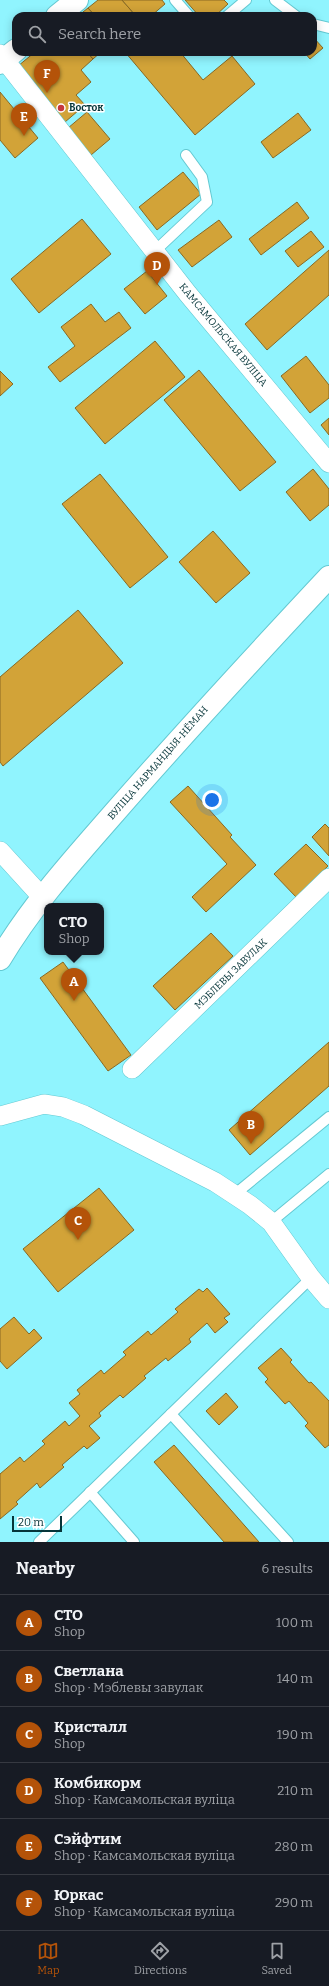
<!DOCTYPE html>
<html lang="en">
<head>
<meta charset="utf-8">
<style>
	body { margin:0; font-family:Bitter,serif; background:#20242c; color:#f1f3f6 }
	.scale { position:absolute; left:12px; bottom:10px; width:50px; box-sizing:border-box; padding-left:4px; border:2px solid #063539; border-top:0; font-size:11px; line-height:14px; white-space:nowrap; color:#063539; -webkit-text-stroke:3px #fff; paint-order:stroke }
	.you { position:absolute; left:212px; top:800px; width:14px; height:14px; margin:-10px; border:3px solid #fff; border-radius:50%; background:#1a73e8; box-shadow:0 0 0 6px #1a73e833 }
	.badge { display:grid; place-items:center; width:26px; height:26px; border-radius:50%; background:#b45309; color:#fff; font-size:13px; font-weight:700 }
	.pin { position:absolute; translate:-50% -33px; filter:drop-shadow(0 1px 2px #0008) }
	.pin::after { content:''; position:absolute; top:21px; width:14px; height:12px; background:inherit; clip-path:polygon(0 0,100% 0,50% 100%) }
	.popup { position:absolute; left:44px; top:903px; width:60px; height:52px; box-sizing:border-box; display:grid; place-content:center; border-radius:8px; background:#171b24; filter:drop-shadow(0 1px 3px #0005); font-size:13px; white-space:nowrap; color:#9ea1a6 }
	.popup b { font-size:15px; color:#f1f3f6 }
	.popup::after { content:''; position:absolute; left:50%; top:100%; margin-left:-8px; border:8px solid transparent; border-top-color:#171b24 }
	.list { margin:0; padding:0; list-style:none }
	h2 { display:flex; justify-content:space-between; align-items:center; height:52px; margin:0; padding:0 16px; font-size:17px }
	h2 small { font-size:13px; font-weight:400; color:#9ea1a6 }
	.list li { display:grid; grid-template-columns:26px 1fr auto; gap:12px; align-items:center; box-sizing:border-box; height:56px; padding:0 16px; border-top:1px solid #363941 }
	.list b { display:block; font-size:15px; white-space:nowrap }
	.list p { margin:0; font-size:13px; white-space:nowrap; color:#9ea1a6 }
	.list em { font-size:13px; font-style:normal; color:#9ea1a6 }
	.icon { flex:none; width:22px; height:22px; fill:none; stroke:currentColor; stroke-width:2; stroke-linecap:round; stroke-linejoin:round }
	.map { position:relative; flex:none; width:329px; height:1542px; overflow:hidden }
	.search { position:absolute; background:#171b24; box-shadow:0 2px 10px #0003; left:12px; right:12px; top:12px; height:44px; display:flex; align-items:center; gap:10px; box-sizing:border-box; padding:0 14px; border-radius:12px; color:#9ea1a6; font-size:15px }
	.sheet { height:388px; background:#171b24 }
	nav { display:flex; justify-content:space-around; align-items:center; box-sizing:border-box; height:56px; border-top:1px solid #363941; background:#171b24; font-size:11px; color:#9ea1a6 }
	nav a { display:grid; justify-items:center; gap:2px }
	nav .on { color:#b45309 }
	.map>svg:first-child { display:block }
	.building { fill:#d2a338; stroke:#896923 }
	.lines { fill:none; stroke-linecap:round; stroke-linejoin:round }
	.service-casing { stroke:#64c9d2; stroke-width:12 }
	.minor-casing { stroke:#64c9d2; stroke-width:20 }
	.tertiary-casing { stroke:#64c9d2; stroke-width:24 }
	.primary-casing { stroke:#64c9d2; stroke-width:24 }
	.service { stroke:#fff; stroke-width:10 }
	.minor { stroke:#fff; stroke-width:19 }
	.tertiary { stroke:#fff; stroke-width:22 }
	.primary { stroke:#fff; stroke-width:22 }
	.poi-dot { fill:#c6373c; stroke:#fff; stroke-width:1.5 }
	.labels { text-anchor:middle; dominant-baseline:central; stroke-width:3; stroke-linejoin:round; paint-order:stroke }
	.poi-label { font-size:10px; font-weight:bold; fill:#063539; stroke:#fff; text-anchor:start }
	.street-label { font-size:10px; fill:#063539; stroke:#fff }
</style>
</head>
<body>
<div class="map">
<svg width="329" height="1542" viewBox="0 0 329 1542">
	<rect width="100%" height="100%" fill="#90f4fe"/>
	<g class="building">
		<polygon points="98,0 122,0 136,16 95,16 88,8"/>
		<polygon points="122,0 162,0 165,4 151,16 136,16"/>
		<polygon points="185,0 224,0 228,4 215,16 199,16"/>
		<polygon points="88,8 95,16 78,16"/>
		<polygon points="313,37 323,48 310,59 304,52 313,52"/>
		<polygon points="35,52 87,52 93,59 81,70 91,82 76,95 85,105 65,122 18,66"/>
		<polygon points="87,52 101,52 93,59"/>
		<polygon points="125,52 180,52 203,80 232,56 255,84 195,135"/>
		<polygon points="0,92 38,138 15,158 0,140"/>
		<polygon points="87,112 110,139 91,155 68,128"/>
		<polygon points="298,113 311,130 273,158 261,142"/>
		<polygon points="183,172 201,194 157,230 139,207"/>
		<polygon points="297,202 309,218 261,255 249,239"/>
		<polygon points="82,219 111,254 39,313 11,279"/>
		<polygon points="219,220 232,237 192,267 178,250"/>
		<polygon points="311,231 324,247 298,267 285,251"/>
		<polygon points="329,250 329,295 267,350 245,324"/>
		<polygon points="147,271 167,296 145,314 124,289"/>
		<polygon points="91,304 105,322 119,312 131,328 60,382 48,367 75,346 61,327"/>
		<polygon points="155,341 185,377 105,444 75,408"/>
		<polygon points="306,356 329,385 329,398 310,413 281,376"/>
		<polygon points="199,370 276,462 240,491 164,400"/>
		<polygon points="0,371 13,384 0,396"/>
		<polygon points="329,418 329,435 321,425"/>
		<polygon points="313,469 329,489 329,505 310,521 286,492"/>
		<polygon points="100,474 168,557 130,588 62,504"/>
		<polygon points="213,531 250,573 216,603 179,562"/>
		<polygon points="78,610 123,663 3,766 0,762 0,677"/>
		<polygon points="188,786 232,835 230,837 256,865 206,912 192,897 227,864 170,802"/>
		<polygon points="325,824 329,828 329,856 312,837"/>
		<polygon points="306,844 328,866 296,897 274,874"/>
		<polygon points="211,933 233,956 175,1010 153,986"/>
		<polygon points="63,962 131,1055 108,1071 40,978"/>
		<polygon points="329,1042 329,1086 250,1155 229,1130"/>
		<polygon points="99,1188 134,1230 58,1292 23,1249"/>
		<polygon points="207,1288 230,1314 224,1318 228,1322 215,1333 207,1323 189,1339 191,1342 168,1361 166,1358 144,1376 146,1378 123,1398 120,1395 99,1413 101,1416 89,1426 100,1438 87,1449 84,1446 62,1465 64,1467 40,1488 37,1483 16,1502 18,1504 0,1519 0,1474 20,1457 24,1462 45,1444 42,1441 65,1421 69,1426 80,1416 69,1403 80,1394 77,1390 101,1370 104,1374 126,1355 123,1352 148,1331 151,1335 178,1312 175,1309 199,1289 203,1292"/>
		<polygon points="14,1317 29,1334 34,1329 42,1338 7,1369 0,1361 0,1329"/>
		<polygon points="281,1348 292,1360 290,1362 309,1383 311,1382 329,1401 329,1445 325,1448 305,1426 308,1423 289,1401 285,1404 265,1382 268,1379 258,1368"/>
		<polygon points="226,1393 238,1407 219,1425 206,1411"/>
		<polygon points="174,1445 259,1542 224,1542 154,1462"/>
	</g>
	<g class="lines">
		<defs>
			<g id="service">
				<polyline points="175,0 189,16"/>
				<polyline points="275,0 296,16"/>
				<polyline points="227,16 246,0"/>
				<polyline points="313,24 329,28"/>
				<polyline points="155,251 207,202 202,177 186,155"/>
				<polyline points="234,1195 329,1117"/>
				<polyline points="271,1222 329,1174"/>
				<polyline points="171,1414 288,1542"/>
				<polyline points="90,1492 134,1542"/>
				<polyline points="39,1542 311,1278"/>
			</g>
			<g id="minor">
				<polyline points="0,54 188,294 329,463"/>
				<polyline points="0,851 42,897"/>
				<polyline points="132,1069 329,878"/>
				<polyline points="0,1116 44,1104 63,1107 84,1115 215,1182 250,1205 271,1222 311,1278 329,1299"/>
			</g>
			<path id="tertiary" d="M0 959C32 905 74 859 115 812 185 732 257 654 329 577"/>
			<g id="primary">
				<polyline points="57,16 77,0"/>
				<polyline points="0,63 16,50"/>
			</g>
		</defs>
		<use href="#service" class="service-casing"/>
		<use href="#minor" class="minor-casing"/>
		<use href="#tertiary" class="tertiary-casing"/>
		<use href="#primary" class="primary-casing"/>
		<use href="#service" class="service"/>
		<use href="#minor" class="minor"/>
		<use href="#tertiary" class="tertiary"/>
		<use href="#primary" class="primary"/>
	</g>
	<circle class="poi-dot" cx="61" cy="108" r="4"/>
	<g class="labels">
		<g class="poi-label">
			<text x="69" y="108">Восток</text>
		</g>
		<g class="street-label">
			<text transform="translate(223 335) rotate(50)">КАМСАМОЛЬСКАЯ ВУЛІЦА</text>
			<text transform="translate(158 763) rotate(-49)">ВУЛІЦА НАРМАНДЫЯ-НЁМАН</text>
			<text transform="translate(231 974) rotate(-44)">МЭБЛЕВЫ ЗАВУЛАК</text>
		</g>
	</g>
</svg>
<div class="scale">20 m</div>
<div class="you"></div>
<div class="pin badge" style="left:74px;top:1001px">A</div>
<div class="popup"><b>СТО</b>Shop</div>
<div class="pin badge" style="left:251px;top:1144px">B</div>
<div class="pin badge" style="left:78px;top:1240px">C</div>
<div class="pin badge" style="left:157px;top:285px">D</div>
<div class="pin badge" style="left:24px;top:136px">E</div>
<div class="pin badge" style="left:47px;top:93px">F</div>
<div class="search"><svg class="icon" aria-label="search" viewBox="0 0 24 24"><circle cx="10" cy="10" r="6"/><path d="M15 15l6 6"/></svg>Search here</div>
</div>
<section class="sheet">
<h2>Nearby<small>6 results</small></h2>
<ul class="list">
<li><span class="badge">A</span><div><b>СТО</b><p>Shop</p></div><em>100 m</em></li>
<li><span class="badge">B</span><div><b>Светлана</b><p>Shop · Мэблевы завулак</p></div><em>140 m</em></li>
<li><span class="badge">C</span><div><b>Кристалл</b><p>Shop</p></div><em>190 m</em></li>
<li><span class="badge">D</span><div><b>Комбикорм</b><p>Shop · Камсамольская вуліца</p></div><em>210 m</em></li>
<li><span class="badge">E</span><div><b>Сэйфтим</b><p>Shop · Камсамольская вуліца</p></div><em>280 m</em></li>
<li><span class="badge">F</span><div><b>Юркас</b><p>Shop · Камсамольская вуліца</p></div><em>290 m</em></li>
</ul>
</section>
<nav>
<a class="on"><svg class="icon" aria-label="map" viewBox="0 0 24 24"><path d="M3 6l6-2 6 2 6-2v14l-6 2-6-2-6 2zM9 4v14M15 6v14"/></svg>Map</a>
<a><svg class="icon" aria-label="directions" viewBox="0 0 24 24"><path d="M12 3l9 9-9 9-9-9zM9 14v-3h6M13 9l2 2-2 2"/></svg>Directions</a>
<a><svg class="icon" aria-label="saved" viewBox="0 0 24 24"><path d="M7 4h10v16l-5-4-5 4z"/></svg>Saved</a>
</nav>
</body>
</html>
